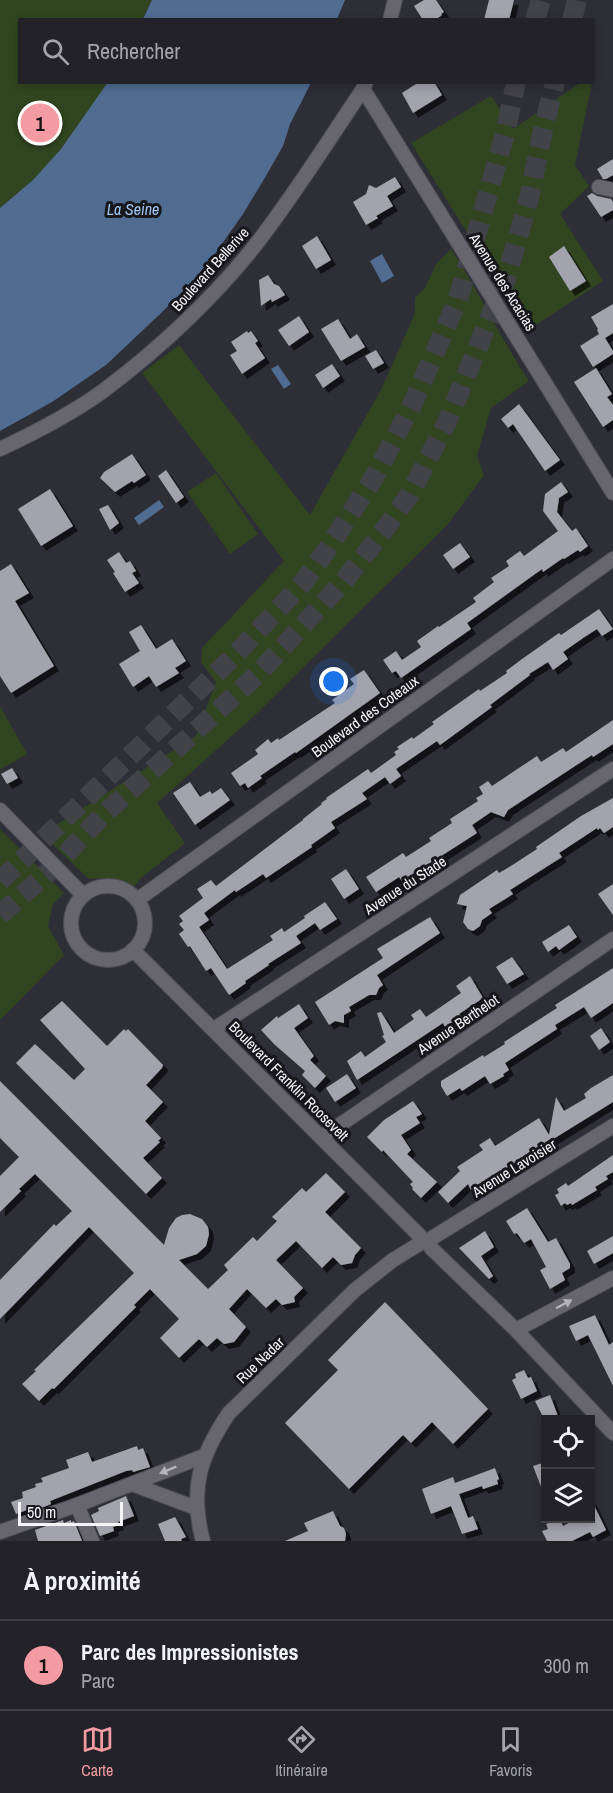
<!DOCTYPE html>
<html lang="fr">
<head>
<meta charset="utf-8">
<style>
	body { margin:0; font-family:"Archivo Narrow",sans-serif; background:#2e2f34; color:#f1f3f6 }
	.controls { position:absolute; right:18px; bottom:18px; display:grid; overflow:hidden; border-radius:0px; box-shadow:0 3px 9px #0003 }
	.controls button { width:54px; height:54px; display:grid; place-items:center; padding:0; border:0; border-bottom:2px solid #3f3f45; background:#222228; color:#f1f3f6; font:30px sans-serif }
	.scale { position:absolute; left:18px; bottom:15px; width:105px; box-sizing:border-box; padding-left:6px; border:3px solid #f3f3f8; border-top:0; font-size:16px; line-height:21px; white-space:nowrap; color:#f3f3f8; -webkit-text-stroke:4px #17161a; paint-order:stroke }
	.you { position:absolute; left:334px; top:682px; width:21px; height:21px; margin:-15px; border:4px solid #fff; border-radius:50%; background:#1a73e8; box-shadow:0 0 0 9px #1a73e833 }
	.badge { display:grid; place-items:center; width:39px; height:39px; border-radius:50%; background:#f49aa2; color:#111; font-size:20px; font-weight:700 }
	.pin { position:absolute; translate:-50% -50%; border:3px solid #fff; box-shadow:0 2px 6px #0006 }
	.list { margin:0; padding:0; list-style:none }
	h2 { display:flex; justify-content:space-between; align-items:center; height:78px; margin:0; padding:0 24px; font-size:26px }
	h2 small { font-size:20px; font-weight:400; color:#a2a4a8 }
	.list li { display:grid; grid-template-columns:39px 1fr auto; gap:18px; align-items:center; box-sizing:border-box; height:90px; padding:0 24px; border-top:2px solid #3f3f45 }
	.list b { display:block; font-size:22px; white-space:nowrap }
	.list p { margin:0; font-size:20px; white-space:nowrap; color:#a2a4a8 }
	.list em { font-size:20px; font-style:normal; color:#a2a4a8 }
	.icon { flex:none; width:33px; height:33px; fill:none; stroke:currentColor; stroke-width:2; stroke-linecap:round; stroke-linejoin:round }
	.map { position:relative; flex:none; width:613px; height:1541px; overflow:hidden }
	.search { position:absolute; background:#222228; box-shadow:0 3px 9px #0003; left:18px; right:18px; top:18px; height:66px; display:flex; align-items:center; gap:15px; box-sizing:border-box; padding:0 21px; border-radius:0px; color:#a2a4a8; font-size:22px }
	.sheet { height:168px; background:#222228 }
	nav { display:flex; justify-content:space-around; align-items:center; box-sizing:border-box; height:84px; border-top:2px solid #3f3f45; background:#222228; font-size:16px; color:#a2a4a8 }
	nav a { display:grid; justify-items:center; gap:3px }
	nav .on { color:#f49aa2 }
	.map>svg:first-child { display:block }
	.green { fill:#314620 }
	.water { fill:#506c90 }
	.building { fill:#a2a3ad; filter:url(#shadow) }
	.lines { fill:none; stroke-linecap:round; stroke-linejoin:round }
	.highway-tunnel { stroke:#424249; stroke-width:20; stroke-dasharray:20 10; stroke-linecap:butt }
	.minor-casing { stroke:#4b4b52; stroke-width:16 }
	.minor { stroke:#67666f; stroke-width:14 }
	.oneway { fill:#b4b4ba }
	.labels { text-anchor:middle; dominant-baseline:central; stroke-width:6; stroke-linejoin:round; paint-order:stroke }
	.street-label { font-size:15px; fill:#f3f3f8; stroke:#17161a }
	.water-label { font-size:16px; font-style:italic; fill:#a2c7f6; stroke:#17161a }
</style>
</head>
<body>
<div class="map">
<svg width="613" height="1541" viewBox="0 0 613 1541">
	<defs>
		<filter id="shadow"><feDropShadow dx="5" dy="5" stdDeviation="0" flood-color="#0009"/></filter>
	</defs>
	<rect width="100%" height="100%" fill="#2e2e36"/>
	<g class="green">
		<polygon points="0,0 152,0 142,19 20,20 20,82 108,83 61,150 33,180 0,208"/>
		<polygon points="580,83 592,83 575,165 589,186 560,214 603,281 528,330 411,143 491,96 513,129"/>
		<path d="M451 249C479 292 501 339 529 381L491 408 477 456 484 475 448 524 252 718 157 803 185 843 141 878 134 887C119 878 106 877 89 879L42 834 196 736 216 682 201 662 202 648 284 561 142 373 179 345 310 515 382 388 415 313V298L425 288 436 264Z"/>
		<polygon points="216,473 258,534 230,554 187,492"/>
		<polygon points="0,706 27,754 1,769 0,768"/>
		<polygon points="0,829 64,893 53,904 48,926 64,955 0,1020"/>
	</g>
	<g class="water">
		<polygon points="152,0 345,0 337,19 143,19"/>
		<polygon points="108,82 311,83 290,124 283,146 263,181 243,214 202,272 159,315 106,365 52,402 0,431 0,208 33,180 61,149"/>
		<polygon points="382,254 394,276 382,283 370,261"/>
		<polygon points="278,365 291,384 284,389 271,369"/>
		<polygon points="159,500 164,507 139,525 134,518"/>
	</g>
	<g class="building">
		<polygon points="424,0 436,0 444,12 441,14 442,15 435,20 423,20 414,6"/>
		<polygon points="489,0 514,0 509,20 484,20"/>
		<polygon points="419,82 434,82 442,95 413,113 402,93"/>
		<polygon points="613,159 613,175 606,179 603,179 597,169"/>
		<polygon points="395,177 401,187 387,196 393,206 376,216 378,218 366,225 353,202 366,194 369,185 376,188"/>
		<polygon points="592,193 597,196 611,199 613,202 613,210 601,217 587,196"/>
		<polygon points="317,236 331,260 316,269 302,246"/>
		<polygon points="564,246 586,281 570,291 549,257"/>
		<polygon points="268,275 274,284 279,286 285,295 272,302 271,299 261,306 259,280"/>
		<polygon points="613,304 613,333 605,338 613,351 613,354 593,367 580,346 599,334 597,330 598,329 591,317"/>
		<polygon points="299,316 309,332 289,346 278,330"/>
		<polygon points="338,319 350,339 357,334 365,347 341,361 321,329"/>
		<polygon points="247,331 248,333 251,331 258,341 255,343 265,358 242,374 230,355 237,351 231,342"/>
		<polygon points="376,350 384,363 373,369 365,356"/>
		<polygon points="332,364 340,376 323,388 315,375"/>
		<polygon points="596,368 612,394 607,397 613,405 613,420 603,427 574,382"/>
		<polygon points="519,404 560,460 545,471 513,424 508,428 501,419"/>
		<polygon points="132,454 146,475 134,483 132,481 115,492 100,478 104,472"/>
		<polygon points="166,470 184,497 176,503 158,476"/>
		<polygon points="561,482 568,492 559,498 557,512 572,531 576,528 588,546 580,552 578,550 564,559 563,558 543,572 542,569 467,623 471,629 401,678 396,671 392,673 383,660 396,651 402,660 421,647 417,641 438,626 439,627 476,602 473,598 494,582 491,578 509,566 506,561 520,551 524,556 558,531 543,511 545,494"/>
		<polygon points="50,489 73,526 41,546 18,509"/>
		<polygon points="108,505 119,523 110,530 99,509"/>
		<polygon points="460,543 470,557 453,569 443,555"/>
		<polygon points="119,552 126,563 130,561 136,571 132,573 139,583 125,592 113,573 115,572 107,560"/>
		<polygon points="11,564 29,593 15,601 54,666 11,693 0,676 0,571"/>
		<polygon points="599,609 613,629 602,636 597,629 583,638 563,652 568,659 553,670 548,662 529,674 530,675 490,705 492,707 440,745 437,741 396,769 401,776 390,784 385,777 362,793 367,799 331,822 335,828 311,845 312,847 266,878 263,874 236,892 235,890 204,913 209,920 199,927 227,969 273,940 270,936 282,928 284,932 305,918 304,916 325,902 337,919 320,930 315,923 296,936 301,943 268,964 269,965 245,981 246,983 229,995 211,968 206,971 190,946 188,947 179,934 184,930 179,924 183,921 179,916 203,898 197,889 211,880 216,886 303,820 303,819 322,804 321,803 327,799 326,798 368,769 371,773 396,755 394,752 399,749 397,747 412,737 413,739 434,724 432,722 479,689 480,691 507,673 506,671 522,659 559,633 561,635"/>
		<polygon points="141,625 156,649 172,639 186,661 175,668 179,673 156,687 149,676 133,687 119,664 140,651 129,632"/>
		<polygon points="364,670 380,693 296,753 295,752 260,776 262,778 248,788 245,783 240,786 231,773 258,754 255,750 268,739 271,743 278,738 279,740 335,703 332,700 354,684 350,679"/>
		<polygon points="613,720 613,744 593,757 592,755 575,766 508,810 504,817 491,812 472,825 477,833 402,881 399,877 376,892 366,877 403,853 406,857 431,841 429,838 452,823 450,819 478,801 476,798 483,794 479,787 488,781 492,786 537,756 541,762 563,748 566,752"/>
		<polygon points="12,768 18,778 7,784 1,774"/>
		<polygon points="190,782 200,797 210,791 212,794 221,788 230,800 195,825 173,793"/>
		<polygon points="613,798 613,827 604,833 600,828 598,830 597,828 559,853 562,857 510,890 513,894 489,909 492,913 482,920 480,926 473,931 468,929 463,922 467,906 457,904 460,895 497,870 499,873 514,864 537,849 536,847 581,816"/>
		<polygon points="346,869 359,889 344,899 331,879"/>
		<polygon points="613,884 613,915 598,894"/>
		<polygon points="430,917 440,933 377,975 383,985 379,988 376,995 369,995 349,1007 351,1011 344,1015 344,1023 335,1021 329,1025 315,1002 383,958 377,949"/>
		<polygon points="569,925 577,937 559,950 556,946 548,952 542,942"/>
		<polygon points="512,957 524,974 507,984 496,967"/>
		<polygon points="613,968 613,1003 591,1018 584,1007 555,1025 557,1029 505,1063 509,1070 503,1074 504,1076 490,1084 485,1076 462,1091 460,1088 447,1096 441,1086 441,1081 483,1055 484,1057 505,1044 504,1042 557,1008 555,1005"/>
		<polygon points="470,976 483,998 459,1014 461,1016 445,1027 443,1023 357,1080 347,1061 361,1051 365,1057 386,1042 382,1036 384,1035 377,1013 381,1012 394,1033 414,1019 411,1015 420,1009 426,1017 461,993 456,986"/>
		<polygon points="62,1001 107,1046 124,1029 126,1031 128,1029 163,1065 162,1068 146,1085 163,1102 145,1121 161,1138 158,1141 160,1142 143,1158 162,1178 146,1194 16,1063 35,1044 74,1080 85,1069 40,1020"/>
		<polygon points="299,1004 308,1018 294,1028 314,1056 310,1060 326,1076 315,1088 302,1075 305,1071 274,1044 261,1030 277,1016 278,1018"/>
		<polygon points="601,1028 610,1042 599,1050 590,1036"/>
		<polygon points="347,1074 356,1088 335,1102 326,1088"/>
		<polygon points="613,1075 613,1102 471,1190 468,1184 448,1203 438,1192 460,1171 457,1167 483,1150 479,1145 490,1138 495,1146 539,1118 549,1135 556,1097 564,1111 586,1098 584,1094 591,1088"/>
		<polygon points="0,1081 164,1245 169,1228 176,1218 182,1215 190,1214 202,1219 208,1227 209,1234 206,1246 197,1254 179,1260 208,1289 228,1270 224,1265 253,1237 257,1241 277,1221 272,1217 302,1188 306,1192 326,1173 345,1192 325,1212 361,1248 355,1255 352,1263 341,1265 333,1257 322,1268 296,1241 276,1260 303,1288 294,1297 295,1302 282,1305 276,1299 266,1308 247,1289 229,1309 246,1327 234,1342 224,1344 217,1338 207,1347 199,1339 179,1358 160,1338 179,1319 150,1289 134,1305 136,1307 54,1389 52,1388 39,1401 22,1384 36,1371 34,1370 134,1273 89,1227 0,1319 0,1280 54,1224 56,1226 72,1211 35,1174 19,1189 21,1191 0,1212 0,1176 19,1157 0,1138"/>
		<polygon points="413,1101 422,1114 416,1117 420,1123 401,1135 411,1150 407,1154 437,1182 421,1198 412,1189 413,1188 410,1184 413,1182 383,1150 382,1152 367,1137 384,1120"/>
		<polygon points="613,1155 613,1172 606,1176 608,1179 595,1187 597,1190 572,1205 571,1203 567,1205 565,1203 561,1206 555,1195 559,1193 557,1189 566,1183 568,1186"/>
		<polygon points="527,1208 548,1242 556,1238 570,1264 570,1268 562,1273 565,1280 550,1289 540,1270 546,1267 531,1239 524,1243 517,1233 514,1234 506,1221"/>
		<polygon points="485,1231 494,1247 481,1256 493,1276 489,1279 459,1248"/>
		<polygon points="613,1236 613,1253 594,1264 587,1251"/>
		<polygon points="385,1302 488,1409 453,1444 432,1422 411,1443 403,1435 349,1489 285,1423 338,1370 328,1360"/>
		<polygon points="595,1315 609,1345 613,1342 613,1386 588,1335 576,1341 569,1326"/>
		<polygon points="524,1370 528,1378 531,1377 537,1391 521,1399 512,1380 516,1378 515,1374"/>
		<polygon points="550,1395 559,1419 544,1419 535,1401"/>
		<polygon points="137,1446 138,1450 143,1448 150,1467 133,1472 132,1470 126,1471 50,1501 51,1504 36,1510 35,1507 16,1514 11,1502 23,1498 22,1492 36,1487 35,1484 43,1482 41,1478 69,1468 66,1460 88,1452 92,1462"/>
		<polygon points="546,1462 546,1497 545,1497 533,1466"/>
		<polygon points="495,1468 499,1479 497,1480 498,1484 483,1489 482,1486 459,1494 468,1518 473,1516 478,1529 462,1534 451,1506 431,1514 422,1489 453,1477 455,1483"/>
		<polygon points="126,1496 134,1516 118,1522 119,1525 113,1527 114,1531 100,1536 91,1515 99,1511 98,1508"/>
		<polygon points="591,1499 606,1530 593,1537 590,1532 572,1541 547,1541 542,1531 548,1529 546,1524 560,1519 563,1526 578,1518 591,1518"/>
		<polygon points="333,1511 340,1526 344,1528 346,1534 345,1541 285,1541 308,1531 304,1523"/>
		<polygon points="175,1517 186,1537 181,1539 182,1541 165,1541 158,1524"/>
		<polygon points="63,1520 64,1523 71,1520 71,1522 74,1521 82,1541 38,1541 35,1530"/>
	</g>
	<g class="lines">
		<g class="highway-tunnel">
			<polyline points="535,20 541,0"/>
			<polyline points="572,20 577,0"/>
			<polyline points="0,881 235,655 302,584 326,551 375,476 413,403 458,299 505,134 516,82"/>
			<polyline points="0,915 56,865 101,817 258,674 344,581 385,529 410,494 447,422 507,276 529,198 543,130 555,82"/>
		</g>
		<defs>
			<g id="minor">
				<polyline points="390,20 395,0"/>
				<polyline points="363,89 613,493"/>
				<polyline points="599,187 613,190"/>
				<path d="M0 449C34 433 73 413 103 391 158 350 215 297 257 243 295 194 328 141 363 89L366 82"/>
				<polyline points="0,810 83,895"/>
				<circle cx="108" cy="923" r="37"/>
				<polyline points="137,900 613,559"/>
				<polyline points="133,950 421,1237"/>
				<polyline points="214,1029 613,769"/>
				<polyline points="322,1137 613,939"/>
				<polyline points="432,1238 613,1126"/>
				<polyline points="431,1248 516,1330 613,1433"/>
				<polyline points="516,1330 613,1278"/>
				<polyline points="132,1484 196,1508"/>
				<polyline points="77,1505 92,1541"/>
				<polyline points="0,1532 77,1505 204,1456"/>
				<path d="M203 1541C189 1489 200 1456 229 1413L355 1290 393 1260 419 1244"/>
			</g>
		</defs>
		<use href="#minor" class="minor-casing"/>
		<use href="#minor" class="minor"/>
	</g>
	<defs><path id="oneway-solid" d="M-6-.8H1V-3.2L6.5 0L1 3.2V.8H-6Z" transform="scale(1.5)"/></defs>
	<g class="oneway">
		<use href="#oneway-solid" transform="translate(564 1304) rotate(-28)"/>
		<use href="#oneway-solid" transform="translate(168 1470) rotate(158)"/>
	</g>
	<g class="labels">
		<g class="street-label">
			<text transform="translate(210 269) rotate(-48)">Boulevard Bellerive</text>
			<text transform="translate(503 282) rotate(58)">Avenue des Acacias</text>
			<text transform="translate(365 716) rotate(-36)">Boulevard des Coteaux</text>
			<text transform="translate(405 885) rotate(-33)">Avenue du Stade</text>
			<text transform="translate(458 1024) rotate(-34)">Avenue Berthelot</text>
			<text transform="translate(289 1081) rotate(45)">Boulevard Franklin Roosevelt</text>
			<text transform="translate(514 1168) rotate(-32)">Avenue Lavoisier</text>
			<text transform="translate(260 1360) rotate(-44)">Rue Nadar</text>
		</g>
		<g class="water-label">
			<text x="133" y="209">La Seine</text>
		</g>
	</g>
</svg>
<div class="controls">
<button><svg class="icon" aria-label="locate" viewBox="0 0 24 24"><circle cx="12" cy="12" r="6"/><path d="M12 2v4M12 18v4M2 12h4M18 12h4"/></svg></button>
<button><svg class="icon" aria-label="layers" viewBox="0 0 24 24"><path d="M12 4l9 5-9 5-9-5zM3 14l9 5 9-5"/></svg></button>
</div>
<div class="scale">50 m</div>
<div class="you"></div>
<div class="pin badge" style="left:40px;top:123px">1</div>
<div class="search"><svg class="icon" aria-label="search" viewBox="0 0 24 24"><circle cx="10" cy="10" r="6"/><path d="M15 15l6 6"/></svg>Rechercher</div>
</div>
<section class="sheet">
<h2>À proximité<small></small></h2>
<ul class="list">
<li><span class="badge">1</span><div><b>Parc des Impressionistes</b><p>Parc</p></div><em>300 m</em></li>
</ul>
</section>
<nav>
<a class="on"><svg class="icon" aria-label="map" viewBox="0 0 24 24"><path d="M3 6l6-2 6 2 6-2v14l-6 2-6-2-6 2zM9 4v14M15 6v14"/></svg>Carte</a>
<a><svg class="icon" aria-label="directions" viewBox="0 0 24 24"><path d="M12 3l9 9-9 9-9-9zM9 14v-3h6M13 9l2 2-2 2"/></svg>Itinéraire</a>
<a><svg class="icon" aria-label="saved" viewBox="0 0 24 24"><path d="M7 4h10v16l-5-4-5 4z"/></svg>Favoris</a>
</nav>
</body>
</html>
